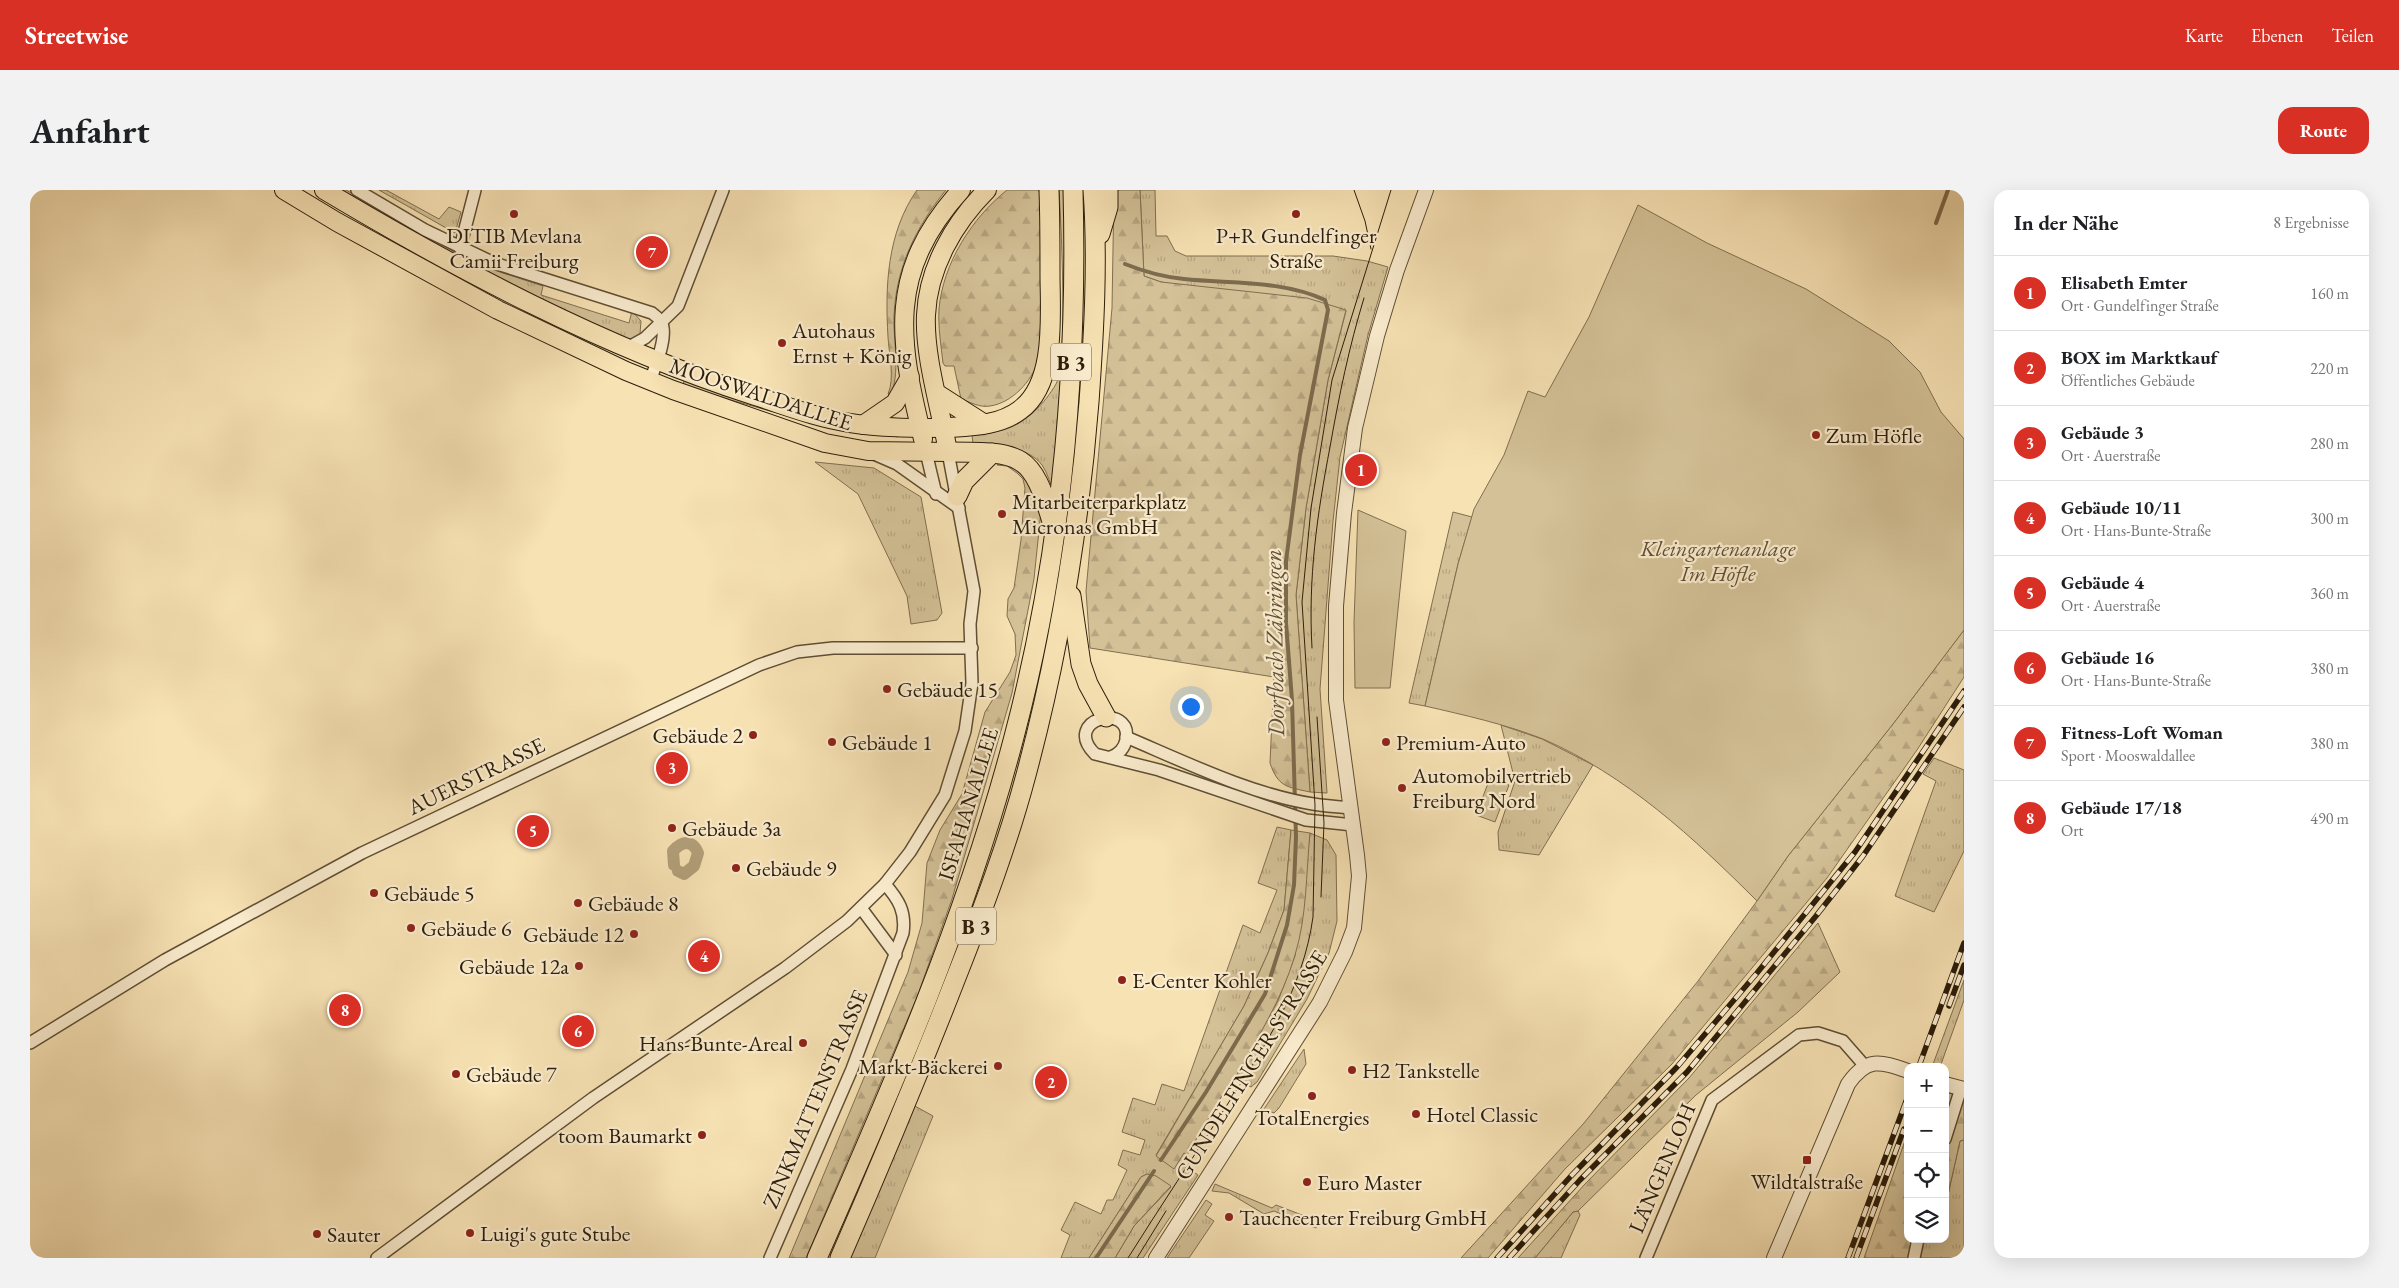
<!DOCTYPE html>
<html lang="de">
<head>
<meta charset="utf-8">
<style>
	body { margin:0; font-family:"EB Garamond",serif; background:#f2f2f2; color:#202124 }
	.controls { position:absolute; right:15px; bottom:15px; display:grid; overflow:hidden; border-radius:10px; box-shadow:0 5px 20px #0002 }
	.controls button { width:45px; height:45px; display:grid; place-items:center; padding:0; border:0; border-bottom:1px solid #e0e0e0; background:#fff; color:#202124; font:25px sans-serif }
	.you { position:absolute; left:1160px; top:516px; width:18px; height:18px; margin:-12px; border:4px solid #fff; border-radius:50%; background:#1a73e8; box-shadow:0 0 0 8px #1a73e833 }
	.badge { display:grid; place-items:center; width:32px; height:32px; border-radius:50%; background:#d93025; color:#fff; font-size:16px; font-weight:700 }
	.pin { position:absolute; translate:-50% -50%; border:2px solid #fff; box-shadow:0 1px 5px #0006 }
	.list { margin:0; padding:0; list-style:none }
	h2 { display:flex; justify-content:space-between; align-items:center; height:65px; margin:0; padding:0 20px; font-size:21px }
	h2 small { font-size:16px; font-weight:400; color:#757577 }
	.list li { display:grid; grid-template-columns:32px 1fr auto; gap:15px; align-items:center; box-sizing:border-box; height:75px; padding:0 20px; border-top:1px solid #e0e0e0 }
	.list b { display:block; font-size:19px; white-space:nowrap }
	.list p { margin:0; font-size:16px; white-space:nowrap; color:#757577 }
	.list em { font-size:16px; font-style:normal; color:#757577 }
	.icon { flex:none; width:28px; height:28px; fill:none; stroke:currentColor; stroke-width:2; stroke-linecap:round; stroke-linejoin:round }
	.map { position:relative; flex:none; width:1934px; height:1068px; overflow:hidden; border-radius:15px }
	header { display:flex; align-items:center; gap:30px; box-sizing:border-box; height:70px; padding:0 25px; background:#d93025; color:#fff }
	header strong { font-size:24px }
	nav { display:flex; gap:28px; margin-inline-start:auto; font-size:18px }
	.intro { display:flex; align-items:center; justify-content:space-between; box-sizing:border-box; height:120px; padding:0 30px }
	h1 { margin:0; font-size:35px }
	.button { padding:12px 22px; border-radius:15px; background:#d93025; color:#fff; font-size:18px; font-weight:700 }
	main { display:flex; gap:30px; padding:0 30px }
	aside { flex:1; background:#fff; border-radius:15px; box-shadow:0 5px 20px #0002 }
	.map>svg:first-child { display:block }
	.grass { fill:url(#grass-tufts); stroke:#806f50 }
	.forest { fill:url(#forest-firs); stroke:#806f50 }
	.garden { fill:#d4c197; stroke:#806f50 }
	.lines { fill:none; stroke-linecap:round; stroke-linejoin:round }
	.stream { stroke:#7c6b4d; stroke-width:4 }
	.canal { stroke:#b29f7a; stroke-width:12 }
	.minor-casing { stroke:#5e4e34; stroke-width:14 }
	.tertiary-casing { stroke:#5e4e34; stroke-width:16 }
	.primary-casing { stroke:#2b1d0a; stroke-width:20 }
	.trunk-casing { stroke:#2b1d0a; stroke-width:21 }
	.minor { stroke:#faecce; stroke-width:11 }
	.tertiary { stroke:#faecce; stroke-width:14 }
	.primary { stroke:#f7e2b4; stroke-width:18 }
	.trunk { stroke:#f7e2b4; stroke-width:19 }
	.tram { stroke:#2b1d0a; stroke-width:1 }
	.rail-casing { stroke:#2b1d0a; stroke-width:5.5 }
	.rail { stroke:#faecce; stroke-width:4; stroke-dasharray:11; stroke-linecap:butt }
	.poi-dot { fill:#8f2418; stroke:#faecce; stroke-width:2 }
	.labels { text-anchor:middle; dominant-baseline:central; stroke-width:4.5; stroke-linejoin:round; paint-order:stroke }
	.shield { fill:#faecce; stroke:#695b45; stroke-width:1 }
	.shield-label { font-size:21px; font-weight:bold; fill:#2b1d0a }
	.poi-label { font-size:22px; fill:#2b1d0a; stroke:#faecce; text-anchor:start }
	.street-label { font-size:22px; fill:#2b1d0a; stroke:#faecce }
	.park-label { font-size:22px; font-style:italic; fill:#5e4e34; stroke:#faecce }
	.water-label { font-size:24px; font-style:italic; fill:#615137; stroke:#faecce }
</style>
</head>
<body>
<header>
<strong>Streetwise</strong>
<nav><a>Karte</a><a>Ebenen</a><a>Teilen</a></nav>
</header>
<div class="intro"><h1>Anfahrt</h1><a class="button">Route</a></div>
<main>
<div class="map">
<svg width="1934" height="1068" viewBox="0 0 1934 1068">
	<defs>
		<pattern id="grass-tufts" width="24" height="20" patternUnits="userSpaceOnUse" patternTransform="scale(1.25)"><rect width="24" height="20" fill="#d4c197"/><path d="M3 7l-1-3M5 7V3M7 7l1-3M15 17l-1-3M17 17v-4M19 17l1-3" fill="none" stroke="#b6a581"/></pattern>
		<pattern id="forest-firs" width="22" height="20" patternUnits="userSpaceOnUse" patternTransform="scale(1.25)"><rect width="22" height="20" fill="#d4c197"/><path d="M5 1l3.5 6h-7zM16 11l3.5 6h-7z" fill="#b6a581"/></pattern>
	</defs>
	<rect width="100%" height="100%" fill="#f7e2b4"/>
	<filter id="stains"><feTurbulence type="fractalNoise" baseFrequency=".004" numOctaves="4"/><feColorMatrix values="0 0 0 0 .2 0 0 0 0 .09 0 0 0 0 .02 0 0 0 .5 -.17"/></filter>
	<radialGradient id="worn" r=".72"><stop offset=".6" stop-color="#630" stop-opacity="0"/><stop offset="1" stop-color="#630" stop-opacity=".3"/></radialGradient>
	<g class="grass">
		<polygon points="308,0 316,0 433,67 473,83 513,96 511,105 599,133 602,121 611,131 610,144 599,150 592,148 456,82"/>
		<polygon points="349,0 356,0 409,29 419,17 431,22 425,43"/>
		<path d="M1029 0H1035L1037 123 1025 304C1020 295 1018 283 1012 275 998 256 965 256 943 254L942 245C953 243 965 243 976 239 996 233 1015 213 1026 194 1038 173 1031 31 1029 0Z"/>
		<polygon points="1110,0 1125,0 1126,46 1137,46 1145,61 1156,66 1303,66 1337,71 1358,77 1338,145 1310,267 1303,331 1290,499 1297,603 1280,602 1266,405 1276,318 1298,190 1316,121 1131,92 1114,86"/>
		<polygon points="655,189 867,243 868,247 782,233 652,196"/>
		<polygon points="785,272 844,278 891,307 912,423 907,430 881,434 877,406 828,304"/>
		<polygon points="1423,322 1442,327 1428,374 1395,516 1379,513"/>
		<polygon points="1471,535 1512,549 1563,575 1509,665 1469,660 1468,642 1485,591"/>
		<polygon points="1904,568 1934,580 1934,661 1904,722 1865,706 1906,591 1893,584"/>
		<polygon points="1247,637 1261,640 1254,720 1238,763 1214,816 1126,965 1154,963 1157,965 1155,976 1168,985 1113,1068 1085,1068 1104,1036 1141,997 1117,984 1111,987 1059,1068 1031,1068 1040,1045 1031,1040 1045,1012 1071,1024 1077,1010 1083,1010 1097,980 1088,975 1093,960 1110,965 1115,950 1092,942 1103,908 1125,915 1132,894 1154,901 1213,735 1230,743 1247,700 1228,693"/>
		<polygon points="1280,643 1297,650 1306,665 1307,731 1299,763 1277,809 1227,892 1221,897 1204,890 1248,811 1265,766"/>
		<polygon points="1934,790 1934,810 1910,877 1902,877"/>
		<polygon points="1274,859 1276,874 1249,918 1244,923 1234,919"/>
		<polygon points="883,915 903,926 845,1068 818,1068"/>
		<polygon points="1934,950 1934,1068 1880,1068 1884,1049 1915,1049 1915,1018 1930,951"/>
		<polygon points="1185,994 1242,1018 1246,1015 1290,1032 1286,1038 1244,1021 1234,1024 1199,1003 1182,1001"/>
		<polygon points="1176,1010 1182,1014 1175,1025 1184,1031 1159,1068 1137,1068"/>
		<polygon points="1548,1021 1550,1025 1531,1068 1505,1068 1543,1022"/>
	</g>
	<g class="forest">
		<path d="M887 0H916C886 37 866 77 864 126 863 149 871 185 860 206L858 204C865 188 859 164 858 147 855 96 857 43 887 0Z"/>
		<path d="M977 0H1008L1012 6C1013 55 1020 125 1008 171 1002 191 982 213 960 216 950 218 940 212 931 209L924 176H915L913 173C911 155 908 137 909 119 913 73 942 28 977 0Z"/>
		<path d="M1084 0H1110L1114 86 1131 92 1277 108 1316 120 1298 190 1276 318 1266 405 1280 602C1257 597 1248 597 1240 573L1244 487 1060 458 1056 401 1082 118Z"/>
		<polygon points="974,270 995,282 1011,321 1004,389 982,503 922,709 887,807 776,1068 759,1068 878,782 892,733 897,673 910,640 932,604 955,522 980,482 986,465 985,444 977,426 978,409 984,398 991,350 995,298 993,289 987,283 977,276 967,275"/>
		<polygon points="1934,440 1934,487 1887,560 1797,688 1642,874 1535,979 1458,1068 1431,1068 1554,933 1668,791 1727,711 1758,666 1863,534"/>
		<path d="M1261 640 1280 643C1276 684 1277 726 1265 765 1252 810 1226 850 1204 890L1202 889 1157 965 1154 963 1144 979 1126 966 1214 816 1238 763 1254 720Z"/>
		<polygon points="1788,733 1810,782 1768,822 1666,905 1548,1021 1543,1022 1505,1068 1488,1068 1555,994 1659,888"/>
		<polygon points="1915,902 1934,907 1934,950 1930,951 1915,1018"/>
		<polygon points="1878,942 1878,1049 1884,1049 1880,1068 1834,1068"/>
		<polygon points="1117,984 1126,986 1141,996 1104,1036 1085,1068 1059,1068 1111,987"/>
	</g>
	<g class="garden">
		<path d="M1608 15 1677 53 1776 99 1859 151 1890 182 1911 222 1934 249V440L1863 534 1758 666 1727 711C1664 648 1596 585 1513 549 1475 534 1434 525 1395 516L1428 374 1444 319 1474 265 1498 201 1515 207 1559 127Z"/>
		<polygon points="1328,320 1376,341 1360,498 1325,498 1324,432"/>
		<polygon points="1460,588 1479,595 1465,632 1446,625"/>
	</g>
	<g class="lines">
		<g class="stream">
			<polyline points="1906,33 1918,0"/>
			<path d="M1095 74C1115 82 1133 87 1154 89 1201 94 1252 90 1295 110L1298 120 1270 265 1256 371V433L1262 510 1266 647 1264 695 1257 735 1235 804 1176 902 1131 970"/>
			<polyline points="1066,1068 1124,981"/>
		</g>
		<path class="canal" d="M644 675 643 661C652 651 662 649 668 663L664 676 654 684 648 681"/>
		<defs>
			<g id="minor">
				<path d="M327 0 395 40 464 73 622 123C625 125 629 129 631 132 639 145 625 177 620 191"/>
				<polyline points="430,58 445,0"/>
				<polyline points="597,158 615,148 648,116 693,0"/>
				<polyline points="896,262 906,304"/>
				<polyline points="844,264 867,274 929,318"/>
				<path d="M1096 547C1155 572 1220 604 1283 614 1296 616 1309 617 1321 618"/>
				<path d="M1081 567C1089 564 1094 559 1096 550 1103 511 1030 529 1065 564L1129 580 1276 630 1323 635"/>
				<polyline points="831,718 866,765"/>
				<polyline points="0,853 135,770 332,663 729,475 767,462 803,458 942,458"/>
				<polyline points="1915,949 1931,898"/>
				<polyline points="347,1068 563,908 755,778 817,731 855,694 880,662 915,605 935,541 942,493 940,434 944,401 918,262"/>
				<path d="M740 1068 822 879 873 743C876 722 869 710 855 694"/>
				<polyline points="1616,1068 1682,910 1769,845 1788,843 1813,851 1834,875"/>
				<polyline points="1884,1068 1888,1049"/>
			</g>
			<g id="tertiary">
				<polyline points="1915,894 1934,899"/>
				<polyline points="1126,1068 1290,812 1315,762 1324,738 1329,686 1327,665 1306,510 1306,416 1314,323 1325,238 1347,146 1367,80 1396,0"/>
				<path d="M1744 1068 1818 894C1837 867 1849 871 1878 881"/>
			</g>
			<g id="primary">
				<path d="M254 0 307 32 468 120 596 181 643 200 795 253 838 261 918 262C911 220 894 167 896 125 898 78 924 33 957 0"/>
				<path d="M294 0C428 80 573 157 722 205 754 215 786 228 820 233 850 238 883 238 914 238"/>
				<polyline points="833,235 865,213 880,187"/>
				<path d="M893 249C868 149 857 82 931 0"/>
			</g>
			<g id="trunk">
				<polyline points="1070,44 1078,17 1078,0"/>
				<polyline points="907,204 954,234"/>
				<path d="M914 238C940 236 969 236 990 220 1027 193 1020 124 1020 84 1020 56 1020 28 1019 0"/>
				<path d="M918 262C992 262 1002 262 1023 335"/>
				<polyline points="927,306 934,291 962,263"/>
				<polyline points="1041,406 1051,474 1058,494 1076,527"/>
				<path d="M787 1068C862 898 937 727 984 547 1031 369 1048 184 1043 0"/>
				<path d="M810 1068C851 974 890 880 927 785 953 719 978 653 996 585 1029 462 1049 338 1059 212 1064 142 1068 70 1063 0"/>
			</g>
		</defs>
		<use href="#minor" class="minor-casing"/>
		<use href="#tertiary" class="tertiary-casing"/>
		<use href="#primary" class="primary-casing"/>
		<use href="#trunk" class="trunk-casing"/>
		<use href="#minor" class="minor"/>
		<use href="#tertiary" class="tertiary"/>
		<use href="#primary" class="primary"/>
		<use href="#trunk" class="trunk"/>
		<g class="tram">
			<polyline points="1324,0 1335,31 1341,59"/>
			<path d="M1282 458C1278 388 1287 325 1300 257 1309 206 1319 157 1334 108"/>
			<polyline points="1287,527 1294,633 1291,707"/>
			<path d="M1098 1068C1130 1017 1164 966 1197 915 1235 856 1273 799 1283 727L1285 615 1272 412 1281 318 1302 190 1361 0"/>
			<polyline points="1107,1068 1136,1021"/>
		</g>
		<defs>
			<g id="rail">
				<polyline points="1919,816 1934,775"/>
				<polyline points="1889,876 1934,753"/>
				<polyline points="1467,1068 1541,986 1647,877 1727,783 1825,662 1934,501"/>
				<polyline points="1479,1068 1550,990 1657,882 1786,726 1833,666 1934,517"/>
				<polyline points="1818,1068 1878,906"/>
				<polyline points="1826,1068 1874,939"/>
			</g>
		</defs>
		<use href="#rail" class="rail-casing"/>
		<use href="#rail" class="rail"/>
	</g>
	<g class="poi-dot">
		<circle cx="484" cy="24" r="5"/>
		<circle cx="1266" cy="24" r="5"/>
		<circle cx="752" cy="153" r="5"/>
		<circle cx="1786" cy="245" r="5"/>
		<circle cx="972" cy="324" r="5"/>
		<circle cx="857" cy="499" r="5"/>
		<circle cx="723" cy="545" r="5"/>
		<circle cx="802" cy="552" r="5"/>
		<circle cx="1356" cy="552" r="5"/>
		<circle cx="1372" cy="598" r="5"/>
		<circle cx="642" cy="638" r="5"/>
		<circle cx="706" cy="678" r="5"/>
		<circle cx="344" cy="703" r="5"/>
		<circle cx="548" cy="713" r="5"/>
		<circle cx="381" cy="738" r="5"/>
		<circle cx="604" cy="744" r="5"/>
		<circle cx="549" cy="776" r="5"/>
		<circle cx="1092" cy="790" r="5"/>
		<circle cx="773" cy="853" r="5"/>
		<circle cx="968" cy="876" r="5"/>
		<circle cx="1322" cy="880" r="5"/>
		<circle cx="426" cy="884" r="5"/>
		<circle cx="1282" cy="906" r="5"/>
		<circle cx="1386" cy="924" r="5"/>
		<circle cx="672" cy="945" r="5"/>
		<rect x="1772" y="965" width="10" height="10" rx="2.5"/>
		<circle cx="1277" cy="992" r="5"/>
		<circle cx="1199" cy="1027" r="5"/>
		<circle cx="440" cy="1043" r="5"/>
		<circle cx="287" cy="1044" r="5"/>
	</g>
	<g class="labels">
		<g class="shield">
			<rect x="1021" y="153.5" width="40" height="37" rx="4"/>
			<rect x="926" y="717.5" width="40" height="37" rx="4"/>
		</g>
		<g class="shield-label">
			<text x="1041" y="172">B 3</text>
			<text x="946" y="736">B 3</text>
		</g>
		<g class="poi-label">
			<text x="484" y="45" text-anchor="middle">DITIB Mevlana<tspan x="484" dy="25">Camii Freiburg</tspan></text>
			<text x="1266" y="45" text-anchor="middle">P+R Gundelfinger<tspan x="1266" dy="25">Straße</tspan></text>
			<text x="762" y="140">Autohaus<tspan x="762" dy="25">Ernst + König</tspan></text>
			<text x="1796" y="245">Zum Höfle</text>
			<text x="982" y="311">Mitarbeiterparkplatz<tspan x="982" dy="25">Micronas GmbH</tspan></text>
			<text x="867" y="499">Gebäude 15</text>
			<text x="713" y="545" text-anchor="end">Gebäude 2</text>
			<text x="812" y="552">Gebäude 1</text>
			<text x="1366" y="552">Premium-Auto</text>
			<text x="1382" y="585">Automobilvertrieb<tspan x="1382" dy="25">Freiburg Nord</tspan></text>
			<text x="652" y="638">Gebäude 3a</text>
			<text x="716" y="678">Gebäude 9</text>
			<text x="354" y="703">Gebäude 5</text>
			<text x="558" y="713">Gebäude 8</text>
			<text x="391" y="738">Gebäude 6</text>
			<text x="594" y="744" text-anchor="end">Gebäude 12</text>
			<text x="539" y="776" text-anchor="end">Gebäude 12a</text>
			<text x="1102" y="790">E-Center Kohler</text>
			<text x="763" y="853" text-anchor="end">Hans-Bunte-Areal</text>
			<text x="958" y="876" text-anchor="end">Markt-Bäckerei</text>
			<text x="1332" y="880">H2 Tankstelle</text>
			<text x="436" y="884">Gebäude 7</text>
			<text x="1396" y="924">Hotel Classic</text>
			<text x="1282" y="927" text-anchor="middle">TotalEnergies</text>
			<text x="662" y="945" text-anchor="end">toom Baumarkt</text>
			<text x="1777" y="991" text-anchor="middle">Wildtalstraße</text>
			<text x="1287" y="992">Euro Master</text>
			<text x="1209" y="1027">Tauchcenter Freiburg GmbH</text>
			<text x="450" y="1043">Luigi's gute Stube</text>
			<text x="297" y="1044">Sauter</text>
		</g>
		<g class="street-label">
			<text transform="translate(731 204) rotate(18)">MOOSWALDALLEE</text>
			<text transform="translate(446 586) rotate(-26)">AUERSTRASSE</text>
			<text transform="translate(938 614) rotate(-73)">ISFAHANALLEE</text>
			<text transform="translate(1221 875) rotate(-58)">GUNDELFINGER STRASSE</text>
			<text transform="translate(785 909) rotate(-67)">ZINKMATTENSTRASSE</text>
			<text transform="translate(1632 978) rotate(-67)">LÄNGENLOH</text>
		</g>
		<g class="park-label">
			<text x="1688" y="358">Kleingartenanlage<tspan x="1688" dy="25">Im Höfle</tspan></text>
		</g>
		<g class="water-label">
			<text transform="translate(1244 453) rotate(-91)">Dorfbach Zähringen</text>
		</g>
	</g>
	<rect width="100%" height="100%" filter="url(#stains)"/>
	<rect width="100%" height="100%" fill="url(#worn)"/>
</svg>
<div class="controls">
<button>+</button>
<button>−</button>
<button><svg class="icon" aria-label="locate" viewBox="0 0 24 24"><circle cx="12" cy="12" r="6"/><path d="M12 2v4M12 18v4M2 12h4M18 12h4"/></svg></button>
<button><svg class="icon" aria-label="layers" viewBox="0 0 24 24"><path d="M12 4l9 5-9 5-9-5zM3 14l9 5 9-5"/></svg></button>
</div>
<div class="you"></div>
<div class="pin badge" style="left:1331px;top:280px">1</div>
<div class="pin badge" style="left:1021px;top:892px">2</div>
<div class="pin badge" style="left:642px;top:578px">3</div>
<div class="pin badge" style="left:674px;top:766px">4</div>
<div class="pin badge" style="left:503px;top:641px">5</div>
<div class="pin badge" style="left:548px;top:841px">6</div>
<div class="pin badge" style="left:622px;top:62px">7</div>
<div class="pin badge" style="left:315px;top:820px">8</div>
</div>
<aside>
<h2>In der Nähe<small>8 Ergebnisse</small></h2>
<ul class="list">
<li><span class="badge">1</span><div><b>Elisabeth Emter</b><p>Ort · Gundelfinger Straße</p></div><em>160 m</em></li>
<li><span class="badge">2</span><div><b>BOX im Marktkauf</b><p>Öffentliches Gebäude</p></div><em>220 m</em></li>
<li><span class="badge">3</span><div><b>Gebäude 3</b><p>Ort · Auerstraße</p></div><em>280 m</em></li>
<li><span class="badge">4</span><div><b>Gebäude 10/11</b><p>Ort · Hans-Bunte-Straße</p></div><em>300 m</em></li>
<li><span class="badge">5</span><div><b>Gebäude 4</b><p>Ort · Auerstraße</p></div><em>360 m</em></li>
<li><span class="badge">6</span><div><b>Gebäude 16</b><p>Ort · Hans-Bunte-Straße</p></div><em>380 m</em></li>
<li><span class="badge">7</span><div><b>Fitness-Loft Woman</b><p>Sport · Mooswaldallee</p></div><em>380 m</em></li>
<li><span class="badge">8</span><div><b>Gebäude 17/18</b><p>Ort</p></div><em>490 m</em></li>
</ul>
</aside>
</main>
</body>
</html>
